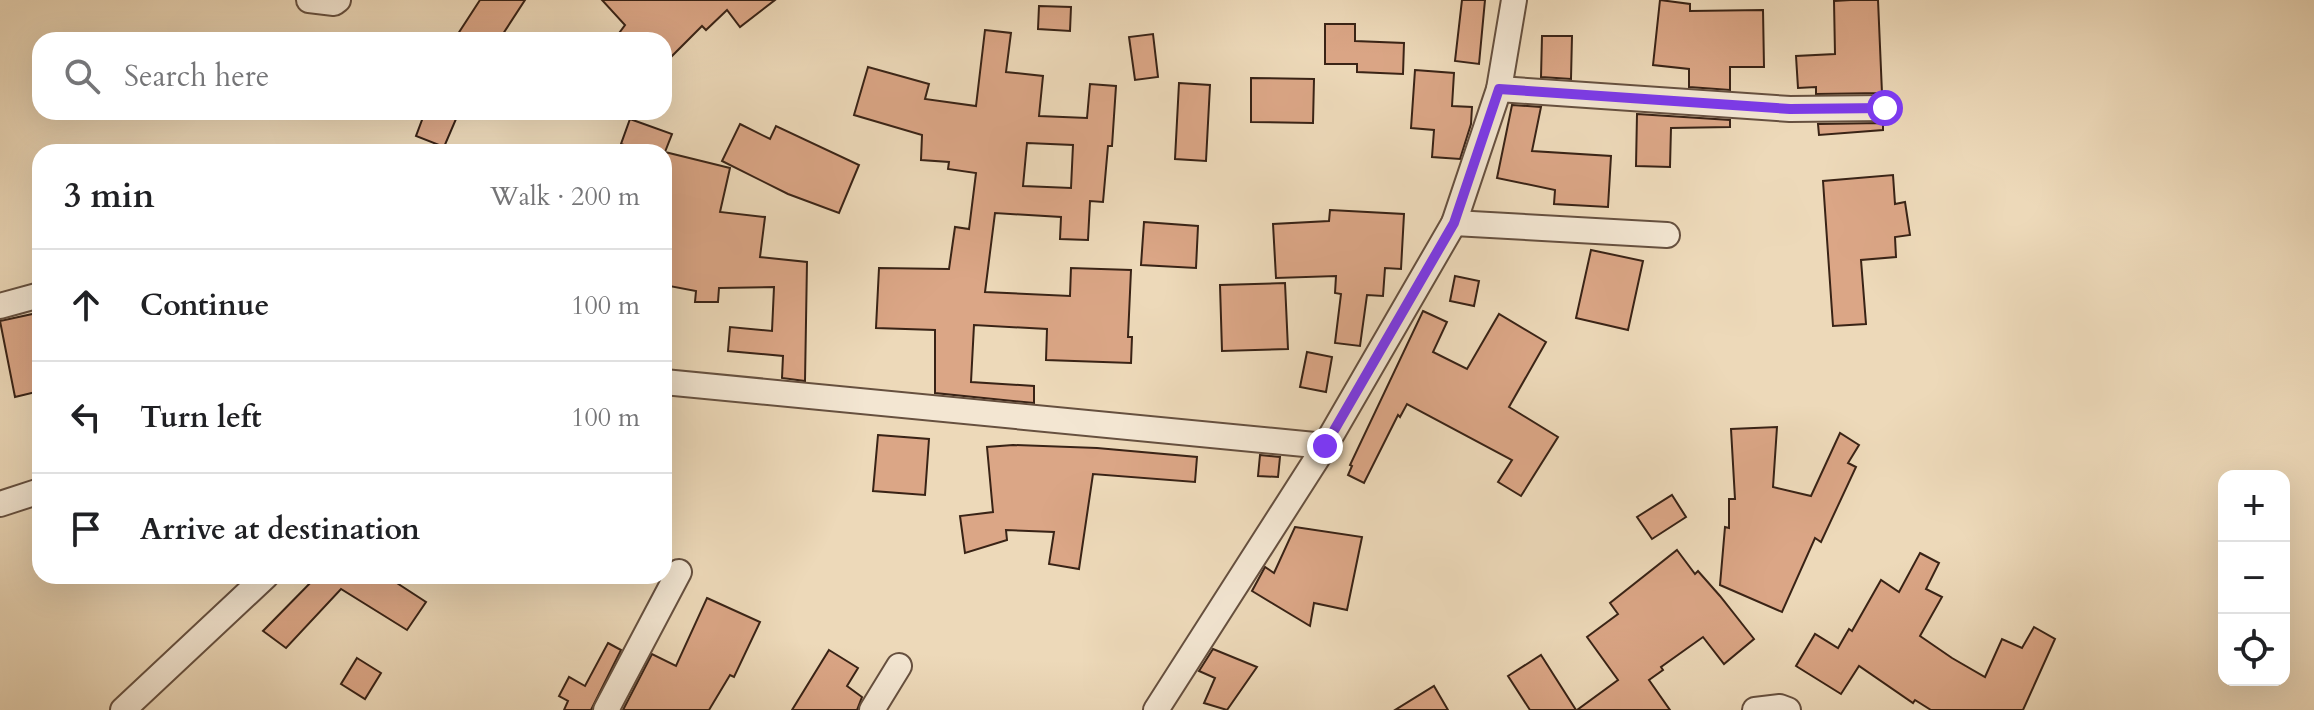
<!DOCTYPE html>
<html lang="en">
<head>
<meta charset="utf-8">
<style>
	body { margin:0; font-family:Cardo,serif; background:#f6f6f6; color:#202124 }
	.controls { position:absolute; right:24px; bottom:24px; display:grid; overflow:hidden; border-radius:16px; box-shadow:0 8px 32px #0002 }
	.controls button { width:72px; height:72px; display:grid; place-items:center; padding:0; border:0; border-bottom:2px solid #e0e0e0; background:#fff; color:#202124; font:40px sans-serif }
	.stop { position:absolute; width:24px; height:24px; margin:-18px; border:6px solid #7c3aed; border-radius:50%; background:#fff }
	.stop.end { background:#7c3aed; border-color:#fff; box-shadow:0 2px 8px #0008 }
	.list { margin:0; padding:0; list-style:none }
	h2 { display:flex; justify-content:space-between; align-items:center; height:104px; margin:0; padding:0 32px; font-size:34px }
	h2 small { font-size:26px; font-weight:400; color:#757577 }
	.list li { display:grid; grid-template-columns:52px 1fr auto; gap:24px; align-items:center; box-sizing:border-box; height:112px; padding:0 32px; border-top:2px solid #e0e0e0 }
	.list b { display:block; font-size:30px; white-space:nowrap }
	.list em { font-size:26px; font-style:normal; color:#757577 }
	.icon { flex:none; width:44px; height:44px; fill:none; stroke:currentColor; stroke-width:2; stroke-linecap:round; stroke-linejoin:round }
	.map { position:relative; flex:none; width:2314px; height:710px; overflow:hidden }
	.search { position:absolute; background:#fff; box-shadow:0 8px 32px #0002; left:32px; top:32px; width:640px; height:88px; display:flex; align-items:center; gap:20px; box-sizing:border-box; padding:0 28px; border-radius:24px; color:#757577; font-size:30px }
	.panel { position:absolute; background:#fff; box-shadow:0 8px 32px #0002; left:32px; top:144px; width:640px; height:440px; border-radius:24px }
	.map>svg:first-child { display:block }
	.building { fill:#dba686; stroke:#392316; stroke-width:2; fill-rule:evenodd }
	.lines { fill:none; stroke-linecap:round; stroke-linejoin:round }
	.minor-casing { stroke:#66503f; stroke-width:28 }
	.minor { stroke:#f3e6d2; stroke-width:24 }
	.route { stroke:#7c3aed; stroke-width:10 }
</style>
</head>
<body>
<div class="map">
<svg width="2314" height="710" viewBox="0 0 2314 710">
	<rect width="100%" height="100%" fill="#edd9b9"/>
	<filter id="stains"><feTurbulence type="fractalNoise" baseFrequency=".0025" numOctaves="4"/><feColorMatrix values="0 0 0 0 .2 0 0 0 0 .09 0 0 0 0 .02 0 0 0 .5 -.17"/></filter>
	<radialGradient id="worn" r=".72"><stop offset=".6" stop-color="#630" stop-opacity="0"/><stop offset="1" stop-color="#630" stop-opacity=".3"/></radialGradient>
	<g class="building">
		<polygon points="480,0 525,0 499,40 454,40"/>
		<polygon points="602,0 775,0 740,27 727,10 706,30 702,26 670,58 664,52 664,40 614,40 625,25"/>
		<polygon points="1462,0 1485,0 1479,64 1455,61"/>
		<polygon points="1660,0 1690,4 1690,11 1763,10 1764,67 1730,67 1730,90 1689,87 1689,69 1653,65"/>
		<polygon points="1851,0 1878,0 1882,93 1816,94 1816,87 1798,88 1796,56 1835,54 1834,1"/>
		<polygon points="1039,6 1071,7 1070,31 1038,29"/>
		<polygon points="1325,24 1355,24 1355,41 1404,43 1403,74 1357,72 1357,64 1325,64"/>
		<path d="M985 30 1011 33 1006 72 1043 76 1039 116 1087 118 1090 84 1116 86 1112 146H1108L1103 202 1090 201 1088 240 1060 239 1061 217 995 213 985 292 1070 296 1071 268 1131 270 1128 337H1132L1131 363 1046 360 1047 329 974 325 971 382 1034 386V403L935 393V330L876 328 879 268 949 269 955 227 969 229 976 173 948 169 949 162 921 160 922 135 854 115 868 67 929 84 925 99 976 106ZM1027 143 1073 145 1071 188 1023 186Z"/>
		<polygon points="1153,34 1158,77 1135,80 1129,37"/>
		<polygon points="1542,36 1572,36 1571,79 1541,77"/>
		<polygon points="1415,70 1454,73 1452,106 1472,107 1471,124 1460,159 1432,157 1434,130 1411,128"/>
		<polygon points="1251,78 1314,79 1313,123 1251,122"/>
		<polygon points="1179,83 1210,85 1206,161 1175,159"/>
		<polygon points="1512,105 1541,107 1532,151 1611,156 1608,207 1554,204 1555,190 1497,178"/>
		<polygon points="425,112 459,112 444,147 416,136"/>
		<polygon points="1637,114 1730,120 1730,127 1671,128 1670,167 1636,166"/>
		<polygon points="630,119 672,134 665,152 730,168 720,212 765,217 760,257 807,262 805,381 782,378 783,356 728,351 730,327 772,331 774,287 719,288 718,302 695,302 696,291 664,285 664,152 644,152 621,144"/>
		<polygon points="1883,123 1883,130 1819,135 1818,124"/>
		<polygon points="740,124 770,139 776,126 859,165 839,213 788,194 722,161"/>
		<polygon points="1893,175 1895,204 1905,202 1910,235 1895,237 1896,257 1861,260 1866,324 1833,326 1823,181"/>
		<polygon points="1330,210 1404,214 1401,269 1385,268 1383,296 1367,295 1360,346 1335,343 1341,294 1335,293 1336,276 1276,278 1273,224 1329,221"/>
		<polygon points="1144,222 1198,226 1196,268 1141,265"/>
		<polygon points="1591,250 1643,261 1628,330 1576,318"/>
		<polygon points="1455,276 1479,281 1474,306 1450,301"/>
		<polygon points="1285,283 1288,349 1222,351 1220,285"/>
		<polygon points="1423,311 1447,322 1433,352 1467,369 1499,314 1546,342 1509,407 1558,437 1521,496 1498,482 1512,460 1407,404 1400,417 1398,415 1364,483 1348,475 1352,466 1350,465"/>
		<polygon points="37,313 40,327 40,391 15,397 0,321"/>
		<polygon points="1307,352 1332,357 1326,392 1300,387"/>
		<polygon points="1777,427 1773,487 1811,496 1840,433 1859,445 1848,463 1856,467 1821,542 1815,538 1782,612 1720,585 1725,527 1729,528 1729,499 1735,499 1731,429"/>
		<polygon points="878,435 929,439 925,495 873,491"/>
		<polygon points="1013,445 1097,448 1197,457 1195,482 1093,474 1079,569 1049,564 1054,532 1006,530 1007,540 965,553 960,516 993,512 987,447"/>
		<polygon points="1260,455 1280,457 1278,477 1258,476"/>
		<polygon points="1672,495 1686,517 1652,539 1637,517"/>
		<polygon points="1295,527 1362,537 1347,610 1314,603 1310,626 1252,591 1265,567 1274,573"/>
		<polygon points="1677,550 1695,574 1698,571 1720,596 1754,639 1724,664 1703,637 1661,667 1663,670 1649,680 1670,710 1577,710 1618,680 1587,637 1618,614 1610,603"/>
		<polygon points="1920,553 1939,563 1926,589 1942,597 1920,636 1952,658 1985,677 2002,639 2022,648 2034,627 2055,639 2023,710 1931,710 1915,700 1913,703 1859,666 1841,694 1796,666 1815,634 1838,648 1849,629 1852,631 1881,580 1899,592"/>
		<polygon points="317,576 386,576 426,602 407,630 341,589 286,648 263,631"/>
		<polygon points="707,598 760,622 734,677 730,675 709,710 623,710 652,654 676,666"/>
		<polygon points="608,643 621,650 591,710 564,710 568,701 559,696 569,677 585,686"/>
		<polygon points="1213,649 1257,667 1227,710 1204,703 1215,678 1199,671"/>
		<polygon points="829,650 858,668 847,686 862,697 857,710 792,710"/>
		<polygon points="1541,655 1576,710 1530,710 1508,676"/>
		<polygon points="357,658 381,673 365,699 341,684"/>
		<polygon points="1434,686 1448,710 1395,710"/>
	</g>
	<g class="lines">
		<defs>
			<g id="minor">
				<polyline points="309,0 334,3 338,0"/>
				<polyline points="1499,89 1790,109 1885,108"/>
				<polyline points="1454,223 1667,235"/>
				<polyline points="0,306 40,295"/>
				<polyline points="664,382 1325,446"/>
				<polyline points="0,504 40,491"/>
				<polyline points="123,710 266,576"/>
				<polyline points="606,710 679,572"/>
				<polyline points="872,710 899,666"/>
				<polyline points="1156,710 1325,446 1454,223 1499,89 1514,0"/>
				<polyline points="1755,710 1780,707 1788,710"/>
			</g>
		</defs>
		<use href="#minor" class="minor-casing"/>
		<use href="#minor" class="minor"/>
	</g>
	<g class="lines">
		<polyline class="route" points="1325,446 1454,223 1499,89 1790,109 1885,108"/>
	</g>
	<rect width="100%" height="100%" filter="url(#stains)"/>
	<rect width="100%" height="100%" fill="url(#worn)"/>
</svg>
<div class="controls">
<button>+</button>
<button>−</button>
<button><svg class="icon" aria-label="locate" viewBox="0 0 24 24"><circle cx="12" cy="12" r="6"/><path d="M12 2v4M12 18v4M2 12h4M18 12h4"/></svg></button>
</div>
<div class="stop" style="left:1885px;top:108px"></div>
<div class="stop end" style="left:1325px;top:446px"></div>
<div class="search"><svg class="icon" aria-label="search" viewBox="0 0 24 24"><circle cx="10" cy="10" r="6"/><path d="M15 15l6 6"/></svg>Search here</div>
<section class="panel">
<h2>3 min<small>Walk · 200 m</small></h2>
<ul class="list">
<li><svg class="icon" aria-label="ahead" viewBox="0 0 24 24"><path d="M12 20V5M6 11l6-6 6 6"/></svg><div><b>Continue</b></div><em>100 m</em></li>
<li><svg class="icon" aria-label="left" viewBox="0 0 24 24"><path d="M17 20v-9H6M10 6l-5 5 5 5"/></svg><div><b>Turn left</b></div><em>100 m</em></li>
<li><svg class="icon" aria-label="arrive" viewBox="0 0 24 24"><path d="M6 21V4h12l-3 4 3 4H6"/></svg><div><b>Arrive at destination</b></div></li>
</ul>
</section>
</div>
</body>
</html>
